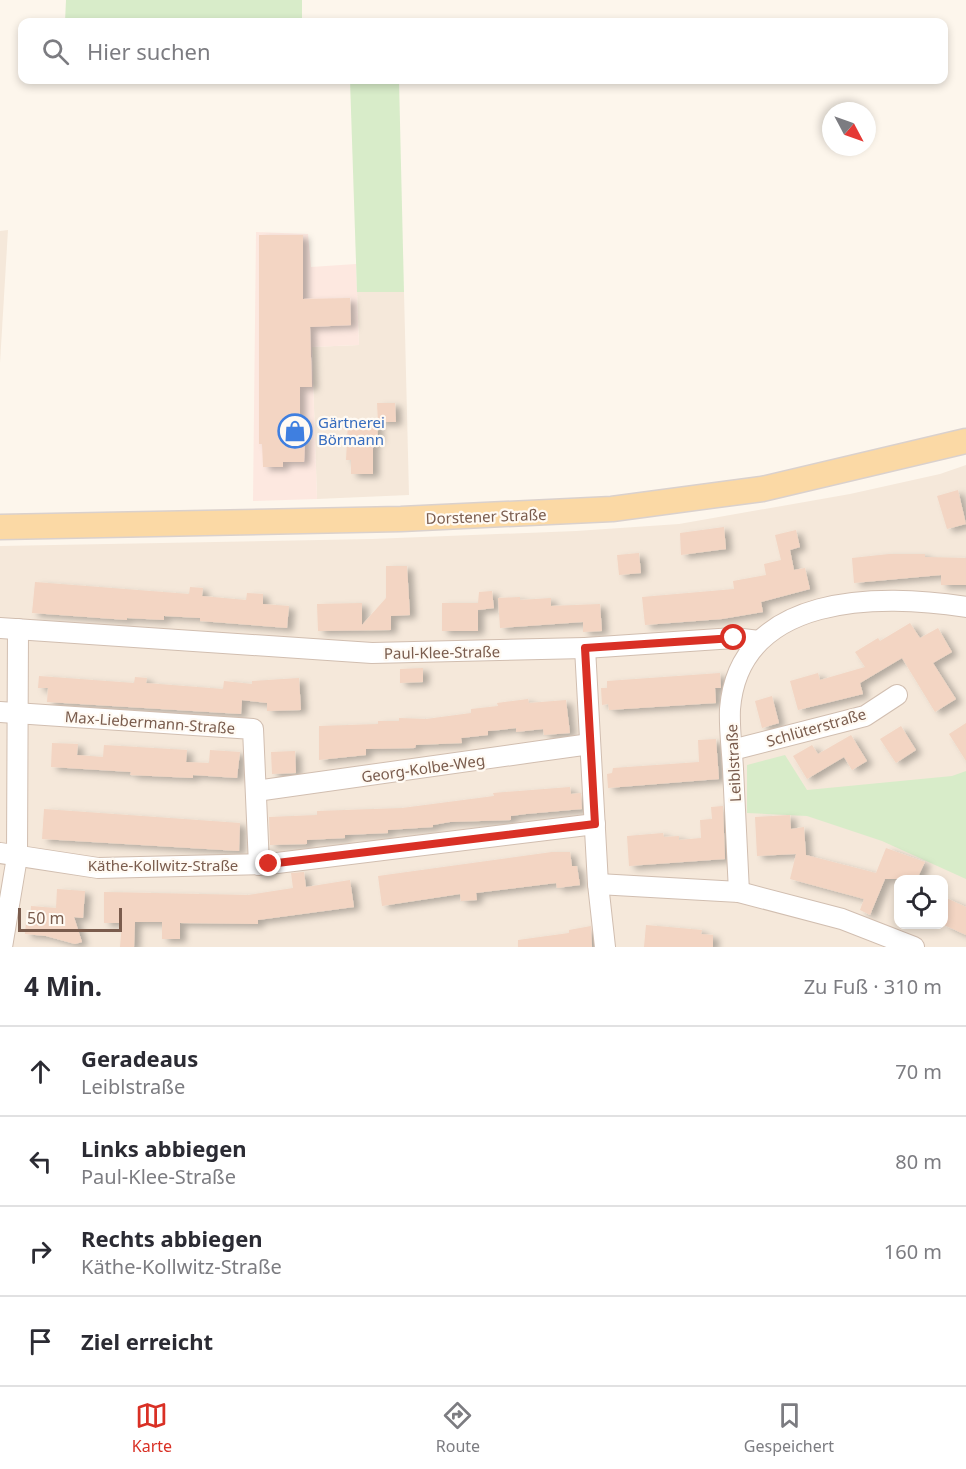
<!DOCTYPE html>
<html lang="de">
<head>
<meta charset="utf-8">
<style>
	body { margin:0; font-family:"Noto Sans",sans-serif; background:#f7f7f7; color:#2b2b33 }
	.controls { position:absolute; right:18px; bottom:18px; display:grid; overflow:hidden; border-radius:12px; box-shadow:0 3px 9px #0003 }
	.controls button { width:54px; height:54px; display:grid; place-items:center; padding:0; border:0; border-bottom:2px solid #e1e1e2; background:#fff; color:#2b2b33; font:30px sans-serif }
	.compass { position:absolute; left:822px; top:102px; width:54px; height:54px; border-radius:50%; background:#fff; box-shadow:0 3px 9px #0003; rotate:131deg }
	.scale { position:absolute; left:18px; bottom:15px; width:104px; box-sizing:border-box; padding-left:6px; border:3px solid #7a5c4d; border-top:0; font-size:16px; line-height:21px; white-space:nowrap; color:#7a5c4d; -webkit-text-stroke:4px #fffaf3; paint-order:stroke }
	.stop { position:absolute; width:18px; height:18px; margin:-14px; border:4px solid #d93025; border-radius:50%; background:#fff }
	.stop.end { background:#d93025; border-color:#fff; box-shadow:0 2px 6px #0008 }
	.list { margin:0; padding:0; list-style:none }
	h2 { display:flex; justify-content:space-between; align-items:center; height:78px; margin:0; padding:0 24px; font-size:26px }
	h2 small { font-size:20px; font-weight:400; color:#7c7c81 }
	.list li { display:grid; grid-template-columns:39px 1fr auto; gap:18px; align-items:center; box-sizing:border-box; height:90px; padding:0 24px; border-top:2px solid #e1e1e2 }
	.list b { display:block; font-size:22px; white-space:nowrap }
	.list p { margin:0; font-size:20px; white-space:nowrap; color:#7c7c81 }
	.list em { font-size:20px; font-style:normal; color:#7c7c81 }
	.icon { flex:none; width:33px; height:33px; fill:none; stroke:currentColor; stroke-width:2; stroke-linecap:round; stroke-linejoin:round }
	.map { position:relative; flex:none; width:966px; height:947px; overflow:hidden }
	.search { position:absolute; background:#fff; box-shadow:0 3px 9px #0003; left:18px; right:18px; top:18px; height:66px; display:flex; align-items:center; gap:15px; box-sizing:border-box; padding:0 21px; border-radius:12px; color:#7c7c81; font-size:22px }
	.sheet { height:438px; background:#fff }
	nav { display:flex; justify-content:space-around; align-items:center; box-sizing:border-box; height:84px; border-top:2px solid #e1e1e2; background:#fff; font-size:16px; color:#7c7c81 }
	nav a { display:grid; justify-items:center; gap:3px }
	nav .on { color:#d93025 }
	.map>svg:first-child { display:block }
	.residential { fill:#f5e8da; fill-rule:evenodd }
	.commercial { fill:#fde8e0 }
	.green { fill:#d8ecc9 }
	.building { fill:#f3d5c3; filter:url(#shadow) }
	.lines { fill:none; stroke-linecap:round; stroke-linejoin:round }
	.minor-casing { stroke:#d1beb0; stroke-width:22 }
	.major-casing { stroke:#dad1cd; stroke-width:27 }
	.minor { stroke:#fff; stroke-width:20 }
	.major { stroke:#fbd9a5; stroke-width:24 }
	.route { stroke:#d93025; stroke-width:8 }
	.labels { text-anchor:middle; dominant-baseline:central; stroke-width:4.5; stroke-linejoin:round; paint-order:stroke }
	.shop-label { font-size:15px; fill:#366cbe; stroke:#fffaf3; text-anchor:start }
	.street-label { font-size:15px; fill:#7a5c4d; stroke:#fffaf3 }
</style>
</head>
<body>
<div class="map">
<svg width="966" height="947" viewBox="0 0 966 947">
	<defs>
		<filter id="shadow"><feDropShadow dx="6" dy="3.5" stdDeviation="3" flood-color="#0004"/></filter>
	</defs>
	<rect width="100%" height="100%" fill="#fdf6ec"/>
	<g class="residential">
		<polygon points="8,230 0,363 0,231"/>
		<polygon points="357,292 404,292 409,495 317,499 312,347 359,345"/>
		<path d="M966 465V947H0V546L372 539 576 531 679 524 850 494 940 474ZM898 880H944V924H898Z"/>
	</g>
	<polygon class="commercial" points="256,232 308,234 311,267 356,264 359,345 312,347 317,499 253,501"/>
	<g class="green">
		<polygon points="66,0 302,0 302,22 65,22"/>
		<polygon points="350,80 399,80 404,292 357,292"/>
		<polygon points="785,755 807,790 952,776 966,771 966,879 882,841 807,816 747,813 747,765"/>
	</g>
	<g class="building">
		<polygon points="259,235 303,235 303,299 350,298 351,325 310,327 312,387 300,387 300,419 306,419 304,462 283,462 283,467 263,467 262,444 259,444"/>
		<polygon points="377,403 395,403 396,422 378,422"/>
		<polygon points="348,422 377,422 378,439 374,440 373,448 373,474 351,474 351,460 346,460"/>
		<polygon points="958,490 966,524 947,529 937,496"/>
		<polygon points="724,527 726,549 681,555 680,533"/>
		<polygon points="796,530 800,547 790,550 794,570 805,568 810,589 761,602 763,612 722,619 645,625 642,597 734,589 733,581 766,575 764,564 781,560 775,535"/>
		<polygon points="639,553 641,573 619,575 617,555"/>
		<polygon points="889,554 925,554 925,557 966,558 966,585 941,585 941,575 854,583 852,558"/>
		<polygon points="386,566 407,566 410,615 391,616 391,630 318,631 317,604 362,603 362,625 386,598"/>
		<polygon points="35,582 189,594 190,587 203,588 202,596 246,600 247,593 263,594 263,604 289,606 287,628 200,621 200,618 164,616 164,620 127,618 127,620 32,613"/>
		<polygon points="492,591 494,608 478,610 478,631 442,631 442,603 478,603 479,592"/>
		<polygon points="520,597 520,600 551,598 551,606 600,604 602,631 583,632 583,622 500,628 498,598"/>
		<polygon points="910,623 920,638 938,628 952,652 933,663 956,699 935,712 902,658 860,683 863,694 798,710 790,681 818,673 820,680 865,667 855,652 878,638 880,641"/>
		<polygon points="423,668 423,682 400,683 400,669"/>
		<polygon points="720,673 721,688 715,688 716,703 609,710 608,704 602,705 601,688 607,688 607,681"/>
		<polygon points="39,676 134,683 135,677 147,678 146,683 223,689 224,681 252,684 252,681 299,678 301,710 267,711 267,703 242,700 241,714 47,702 48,688 38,688"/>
		<polygon points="772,696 779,723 762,728 755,701"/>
		<polygon points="528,699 529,703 566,700 570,733 544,735 543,729 516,732 516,728 500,730 488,731 488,735 461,738 462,743 416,745 415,748 366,749 366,755 319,760 319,726 378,724 378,721 399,721 399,718 426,719 471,713 471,709 498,706 497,703"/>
		<polygon points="966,723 966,761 949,734"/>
		<polygon points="901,726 916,750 896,763 880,739"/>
		<polygon points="851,735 867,761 852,770 844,757 807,779 793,756 812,745 818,754"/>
		<polygon points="716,739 719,779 608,788 607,774 612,773 613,768 699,762 698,740"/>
		<polygon points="52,743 78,744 77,755 103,757 104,745 187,750 186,762 209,763 210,750 240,752 237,778 193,775 193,778 130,775 131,772 51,767"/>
		<polygon points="295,751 296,773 272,774 271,752"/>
		<polygon points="570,787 571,794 581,793 582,809 526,814 511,816 511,820 450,822 433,825 433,827 388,830 388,833 345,835 345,838 307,840 307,844 270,845 269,817 317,815 317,811 402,808 494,796 493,793"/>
		<polygon points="723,806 725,859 629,866 627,836 663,833 664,837 679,836 679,840 701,838 700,820 712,819 711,807"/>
		<polygon points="44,809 240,823 239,851 42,839"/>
		<polygon points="790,815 791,829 804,827 806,855 876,873 886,848 925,862 917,879 885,879 870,915 860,910 864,899 790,879 796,854 757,856 755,817"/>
		<polygon points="552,852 570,852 572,866 577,866 580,885 557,888 556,883 476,893 477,900 461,901 460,894 382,906 378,876"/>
		<polygon points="304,872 306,887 350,880 354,907 258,920 258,924 180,923 180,939 162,939 162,922 135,922 134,947 120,947 122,923 104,923 104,892 248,895 293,888 291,873"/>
		<polygon points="57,889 85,891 83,918 74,917 82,942 75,944 46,936 25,934 26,922 30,922 31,906 56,908"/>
		<polygon points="944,897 966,907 966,935 944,925"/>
		<polygon points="646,925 702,930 701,934 713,935 713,947 644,947"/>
		<polygon points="591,926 592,947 518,947 518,940 569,933 569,930"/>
	</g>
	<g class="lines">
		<defs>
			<g id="minor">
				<polyline points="0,628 372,653 585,648 598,884 605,947"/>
				<polyline points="585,648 734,638 759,641"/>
				<polyline points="0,712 253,729 259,865"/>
				<polyline points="732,750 865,716 897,695"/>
				<polyline points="256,791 590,744"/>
				<polyline points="0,853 98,868 269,864 595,824"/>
				<polyline points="598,884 739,892 842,919 914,947"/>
				<path d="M739 892C737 851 735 810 733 769 732 749 729 728 730 709 739 593 880 593 966 607"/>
				<polyline points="2,947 17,857 18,629"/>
			</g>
			<polyline id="major" points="0,527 401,519 612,509 762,489 966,441"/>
		</defs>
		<use href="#minor" class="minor-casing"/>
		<use href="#major" class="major-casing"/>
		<use href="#minor" class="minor"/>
		<use href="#major" class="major"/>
	</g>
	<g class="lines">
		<polyline class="route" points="269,864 595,824 585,648 734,638"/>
	</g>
	<defs>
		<symbol id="shop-ring" viewBox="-11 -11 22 22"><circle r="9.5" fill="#fffaf3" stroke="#3f7fe0" stroke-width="1.5"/><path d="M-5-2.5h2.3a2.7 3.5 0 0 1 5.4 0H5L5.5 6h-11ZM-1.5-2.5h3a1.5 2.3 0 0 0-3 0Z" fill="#3f7fe0"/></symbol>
	</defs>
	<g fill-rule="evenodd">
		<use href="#shop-ring" x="276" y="412" width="38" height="38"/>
	</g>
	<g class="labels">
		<g class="shop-label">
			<text x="318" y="422">Gärtnerei<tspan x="318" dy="17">Börmann</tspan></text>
		</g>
		<g class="street-label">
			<text transform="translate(486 516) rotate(-2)">Dorstener Straße</text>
			<text transform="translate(442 652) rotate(-1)">Paul-Klee-Straße</text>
			<text transform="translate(150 722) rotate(4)">Max-Liebermann-Straße</text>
			<text transform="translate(816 727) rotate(-16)">Schlüterstraße</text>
			<text transform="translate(733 763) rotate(-93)">Leiblstraße</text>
			<text transform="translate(423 768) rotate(-8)">Georg-Kolbe-Weg</text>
			<text x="163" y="865">Käthe-Kollwitz-Straße</text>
		</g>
	</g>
</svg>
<div class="controls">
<button><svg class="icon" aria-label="locate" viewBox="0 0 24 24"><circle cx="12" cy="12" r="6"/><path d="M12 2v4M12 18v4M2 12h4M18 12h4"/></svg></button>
</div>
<svg class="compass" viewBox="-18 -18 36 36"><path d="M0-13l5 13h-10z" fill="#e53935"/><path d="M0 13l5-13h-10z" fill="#7c7c81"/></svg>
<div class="scale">50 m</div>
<div class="stop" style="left:734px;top:638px"></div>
<div class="stop end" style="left:269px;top:864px"></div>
<div class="search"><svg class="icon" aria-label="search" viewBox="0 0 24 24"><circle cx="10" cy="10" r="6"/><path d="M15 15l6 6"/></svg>Hier suchen</div>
</div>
<section class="sheet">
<h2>4 Min.<small>Zu Fuß · 310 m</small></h2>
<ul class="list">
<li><svg class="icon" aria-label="ahead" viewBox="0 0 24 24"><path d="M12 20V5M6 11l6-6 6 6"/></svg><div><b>Geradeaus</b><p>Leiblstraße</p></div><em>70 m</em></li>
<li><svg class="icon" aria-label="left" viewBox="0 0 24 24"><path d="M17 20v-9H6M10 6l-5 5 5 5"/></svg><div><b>Links abbiegen</b><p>Paul-Klee-Straße</p></div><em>80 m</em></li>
<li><svg class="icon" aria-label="right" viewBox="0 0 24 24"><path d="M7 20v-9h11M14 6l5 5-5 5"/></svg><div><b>Rechts abbiegen</b><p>Käthe-Kollwitz-Straße</p></div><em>160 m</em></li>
<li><svg class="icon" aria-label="arrive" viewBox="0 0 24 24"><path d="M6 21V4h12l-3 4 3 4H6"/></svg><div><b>Ziel erreicht</b></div></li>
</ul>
</section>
<nav>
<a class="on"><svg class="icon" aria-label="map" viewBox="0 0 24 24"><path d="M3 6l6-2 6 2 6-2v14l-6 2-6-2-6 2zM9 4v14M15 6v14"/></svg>Karte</a>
<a><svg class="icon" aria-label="directions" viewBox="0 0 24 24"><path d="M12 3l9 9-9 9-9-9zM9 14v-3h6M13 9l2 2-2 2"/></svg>Route</a>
<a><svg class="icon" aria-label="saved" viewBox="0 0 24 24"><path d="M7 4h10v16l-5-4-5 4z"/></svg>Gespeichert</a>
</nav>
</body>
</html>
